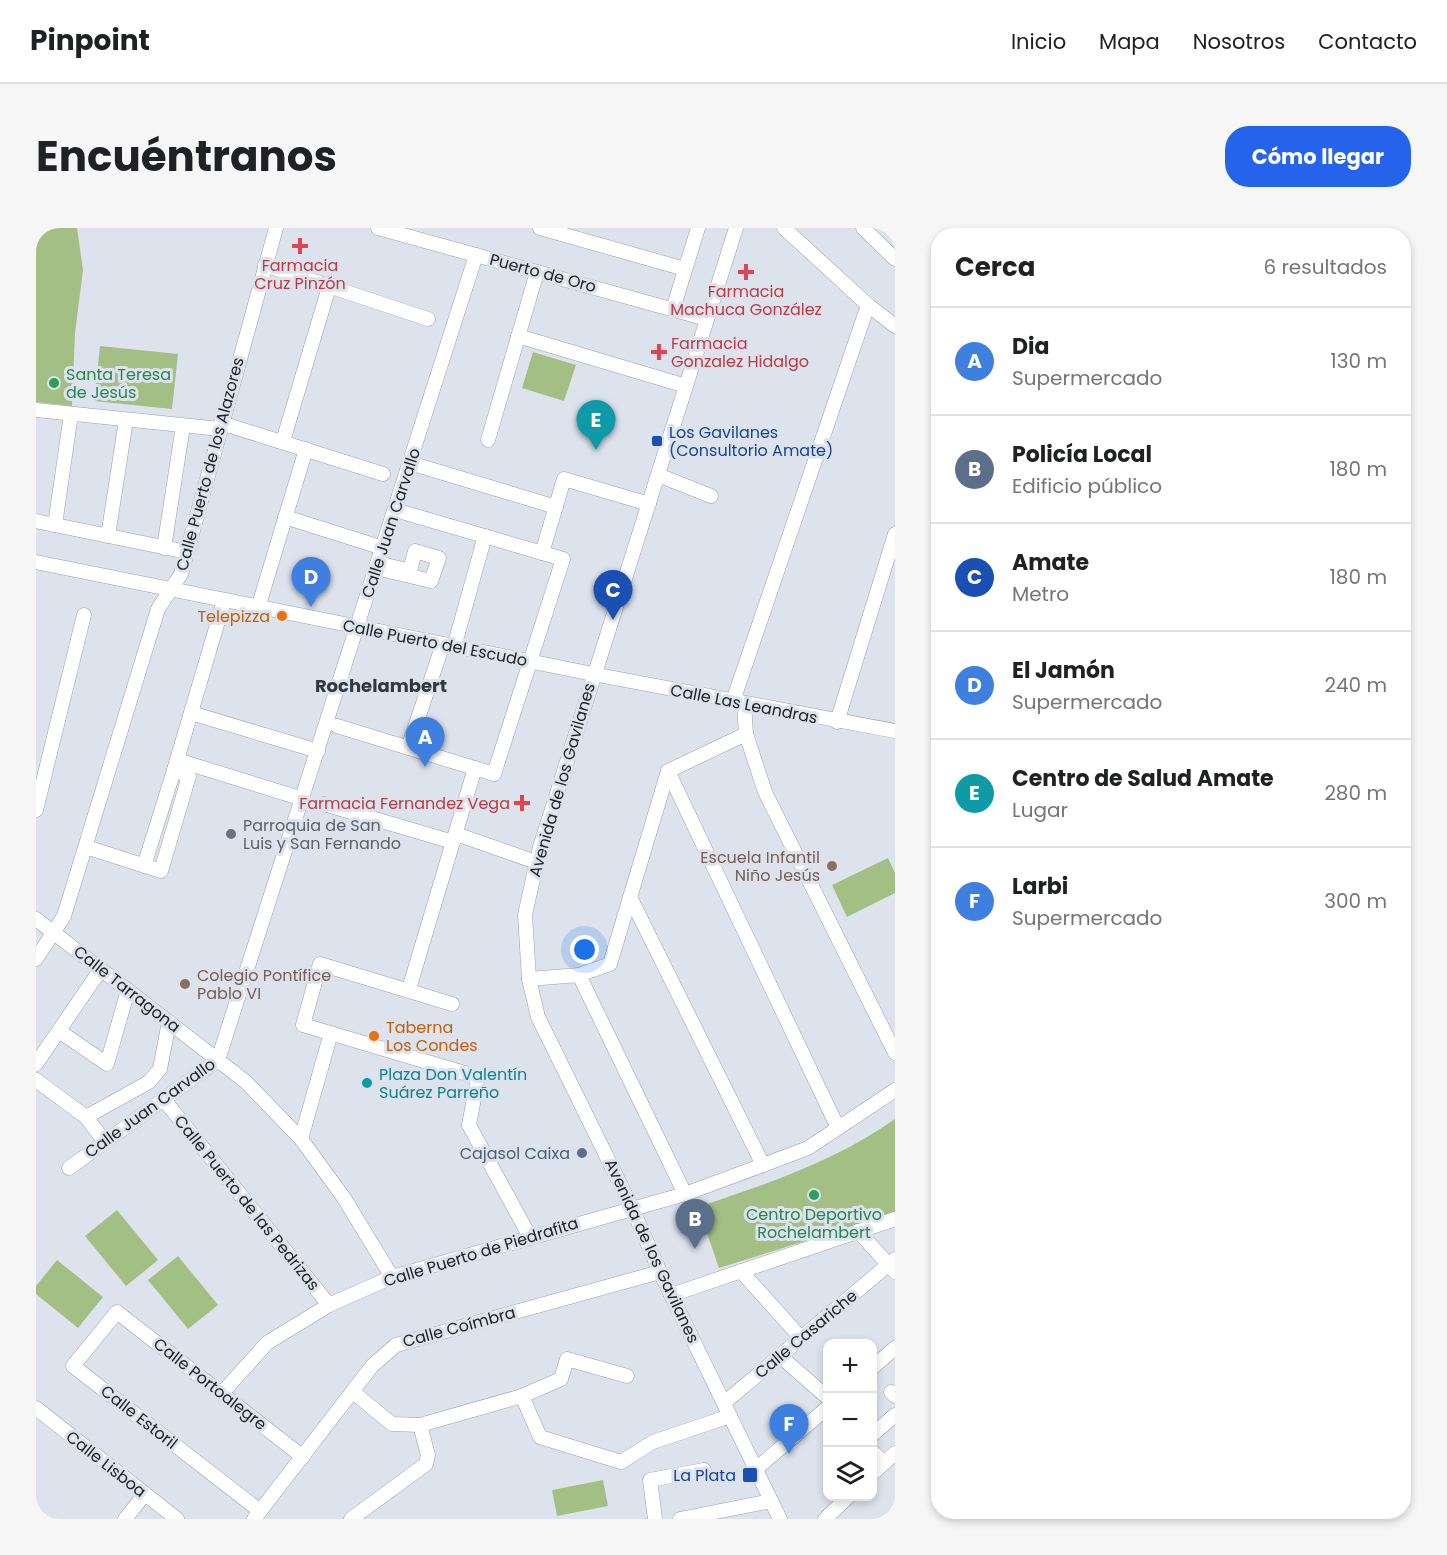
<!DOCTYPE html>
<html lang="es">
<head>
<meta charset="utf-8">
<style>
	body { margin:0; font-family:Poppins,sans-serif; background:#f6f6f6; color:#202124 }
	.controls { position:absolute; right:18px; bottom:18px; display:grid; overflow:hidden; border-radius:12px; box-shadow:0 3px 9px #0003 }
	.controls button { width:54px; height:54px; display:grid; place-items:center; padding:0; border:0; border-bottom:2px solid #e0e0e0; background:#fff; color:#202124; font:30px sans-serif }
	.you { position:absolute; left:549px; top:722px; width:21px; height:21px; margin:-15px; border:4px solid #fff; border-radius:50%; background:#1a73e8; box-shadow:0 0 0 9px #1a73e833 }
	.badge { display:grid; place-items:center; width:39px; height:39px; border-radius:50%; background:#2563eb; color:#fff; font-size:20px; font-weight:700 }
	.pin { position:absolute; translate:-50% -50px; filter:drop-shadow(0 2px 3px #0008) }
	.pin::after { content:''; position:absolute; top:32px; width:21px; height:18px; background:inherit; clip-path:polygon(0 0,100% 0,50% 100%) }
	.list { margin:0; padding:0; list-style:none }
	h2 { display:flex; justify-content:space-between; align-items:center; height:78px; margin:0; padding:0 24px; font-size:26px }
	h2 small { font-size:20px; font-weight:400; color:#757577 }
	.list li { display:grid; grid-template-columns:39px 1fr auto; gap:18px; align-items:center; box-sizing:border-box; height:108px; padding:0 24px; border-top:2px solid #e0e0e0 }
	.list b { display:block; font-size:22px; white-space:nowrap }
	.list p { margin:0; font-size:20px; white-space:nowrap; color:#757577 }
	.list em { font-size:20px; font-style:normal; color:#757577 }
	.icon { flex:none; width:33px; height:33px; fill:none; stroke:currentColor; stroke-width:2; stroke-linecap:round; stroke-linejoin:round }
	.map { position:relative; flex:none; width:859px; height:1291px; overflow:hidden; border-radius:24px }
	header { display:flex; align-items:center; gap:36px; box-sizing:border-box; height:84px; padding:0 30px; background:#fff; border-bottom:2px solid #e0e0e0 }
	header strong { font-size:28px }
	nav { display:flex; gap:33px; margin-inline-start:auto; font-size:21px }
	.intro { display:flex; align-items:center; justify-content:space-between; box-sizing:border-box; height:144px; padding:0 36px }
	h1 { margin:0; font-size:42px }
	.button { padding:15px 27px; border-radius:24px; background:#2563eb; color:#fff; font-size:21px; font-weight:700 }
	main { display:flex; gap:36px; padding:0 36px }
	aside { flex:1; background:#fff; border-radius:24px; box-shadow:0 3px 9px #0003 }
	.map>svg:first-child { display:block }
	.green { fill:#a3bf84 }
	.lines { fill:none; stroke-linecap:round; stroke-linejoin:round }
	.minor-casing { stroke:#99a0a9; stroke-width:15 }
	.minor { stroke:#fff; stroke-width:14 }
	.health-dot { fill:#e0444e; stroke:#dce3ed; stroke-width:2 }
	.leisure-dot { fill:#2e9e5b; stroke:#dce3ed; stroke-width:2 }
	.transit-dot { fill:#1a4fb4; stroke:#dce3ed; stroke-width:2 }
	.food-dot { fill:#e8710a; stroke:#dce3ed; stroke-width:2 }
	.worship-dot { fill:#6b7280; stroke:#dce3ed; stroke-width:2 }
	.education-dot { fill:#8d6e63; stroke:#dce3ed; stroke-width:2 }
	.culture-dot { fill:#0f9aa8; stroke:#dce3ed; stroke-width:2 }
	.service-dot { fill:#5c6f8a; stroke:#dce3ed; stroke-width:2 }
	.labels { text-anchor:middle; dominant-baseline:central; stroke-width:6; stroke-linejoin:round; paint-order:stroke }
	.health-label { font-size:16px; fill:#be3a42; stroke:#dce3ed }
	.street-label { font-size:16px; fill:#202327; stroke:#dce3ed }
	.leisure-label { font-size:16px; fill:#27864d; stroke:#dce3ed; text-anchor:start }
	.transit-label { font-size:16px; fill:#164399; stroke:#dce3ed; text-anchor:start }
	.food-label { font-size:16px; fill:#c56008; stroke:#dce3ed; text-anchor:end }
	.worship-label { font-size:16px; fill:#5b616d; stroke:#dce3ed; text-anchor:start }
	.education-label { font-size:16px; fill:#785e54; stroke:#dce3ed; text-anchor:end }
	.culture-label { font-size:16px; fill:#0d838f; stroke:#dce3ed; text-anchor:start }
	.service-label { font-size:16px; fill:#4e5e75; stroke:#dce3ed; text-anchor:end }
	.neighbourhood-label { font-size:18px; font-weight:bold; fill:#32383f; stroke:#dce3ed }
</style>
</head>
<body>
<header>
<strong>Pinpoint</strong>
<nav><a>Inicio</a><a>Mapa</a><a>Nosotros</a><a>Contacto</a></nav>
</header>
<div class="intro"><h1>Encuéntranos</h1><a class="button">Cómo llegar</a></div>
<main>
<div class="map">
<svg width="859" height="1291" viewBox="0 0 859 1291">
	<rect width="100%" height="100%" fill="#dce3ed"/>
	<g class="green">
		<polygon points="0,0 41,0 47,42 39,105 36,178 0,174"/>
		<polygon points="64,118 142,126 136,181 58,173"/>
		<polygon points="497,124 540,137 528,173 486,160"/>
		<polygon points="852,630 859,645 859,665 811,689 796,657"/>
		<path d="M859 891V985L683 1040 662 979C732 956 799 933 859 891Z"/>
		<polygon points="81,982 122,1032 90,1058 49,1008"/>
		<polygon points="142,1028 182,1077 152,1101 112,1052"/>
		<polygon points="21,1032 67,1069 42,1100 0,1066 0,1058"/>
		<polygon points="567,1252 572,1278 521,1288 516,1262"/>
	</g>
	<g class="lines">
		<defs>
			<g id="minor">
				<polyline points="342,0 671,91"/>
				<polyline points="504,0 649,41"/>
				<polyline points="700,0 504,619 489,687 493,751 502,789 596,980 624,1044 744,1291"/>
				<polyline points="748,0 832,77 859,98"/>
				<polyline points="827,0 859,31"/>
				<polyline points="229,37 392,91"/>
				<polyline points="637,81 662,0"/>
				<polyline points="482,108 650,158"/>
				<polyline points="0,182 184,201"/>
				<polyline points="185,195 347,246"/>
				<polyline points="452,212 501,44"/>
				<polyline points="247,213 293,59"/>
				<polyline points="374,235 520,279"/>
				<polyline points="622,247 675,268"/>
				<polyline points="249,289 347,320"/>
				<polyline points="0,293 151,324"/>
				<polyline points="19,297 35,186"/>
				<polyline points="72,308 90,192"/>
				<polyline points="128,320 147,198"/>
				<polyline points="506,325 528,251 613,276"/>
				<polyline points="0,334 557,446 859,503"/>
				<polyline points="340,340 395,353 403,330 379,323 374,343 342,335"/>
				<polyline points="222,380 270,221"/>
				<polyline points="418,419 449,308"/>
				<polyline points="697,473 832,77"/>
				<polyline points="708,476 710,506 729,564 859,825"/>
				<polyline points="155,485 282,523"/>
				<polyline points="801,494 859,306"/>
				<polyline points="301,498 458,546 527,331 359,282"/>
				<polyline points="372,520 407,416"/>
				<polyline points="141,532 267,571"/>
				<polyline points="138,542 188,373"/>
				<polyline points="632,543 802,900"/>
				<polyline points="288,576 417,614"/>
				<polyline points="0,582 48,387"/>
				<polyline points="420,606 500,634"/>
				<polyline points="50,619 125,643 153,548 138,542 108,638"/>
				<polyline points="594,669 727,937"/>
				<polyline points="0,691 210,854 265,911 308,970 356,1049"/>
				<polyline points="0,731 28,688 122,381 145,346 240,0"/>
				<polyline points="543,747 649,966"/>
				<polyline points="493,751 543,747 574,736 632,543 710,506"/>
				<polyline points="373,761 439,540"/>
				<polyline points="416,776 284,736 267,797 442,849 433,897 494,1009"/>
				<polyline points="23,803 71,836 92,762"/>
				<polyline points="0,836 65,741"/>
				<polyline points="0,852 50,889 68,913"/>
				<polyline points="129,873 293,1077"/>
				<polyline points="50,889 113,854 124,841 133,794"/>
				<polyline points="265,911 295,805"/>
				<polyline points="33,940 182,832 440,27"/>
				<polyline points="822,1003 859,1044"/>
				<polyline points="705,1043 765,1110"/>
				<polyline points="635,1067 859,991"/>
				<polyline points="744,1128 792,1170"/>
				<polyline points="836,1140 859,1120"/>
				<polyline points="317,1164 356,1196 384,1197 486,1168 504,1209 585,1234 617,1214 694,1188"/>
				<polyline points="855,1164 859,1168"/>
				<polyline points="186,1165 231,1115 293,1077 356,1049 649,966 727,937 772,920 859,862"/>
				<polyline points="486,1168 525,1151 531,1131 591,1148"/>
				<polyline points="688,1175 859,1031"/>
				<polyline points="0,1180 141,1291"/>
				<polyline points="836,1207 859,1187"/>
				<polyline points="836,1223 848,1235"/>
				<polyline points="720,1241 792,1179"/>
				<polyline points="836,1246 859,1225"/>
				<polyline points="224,1283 37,1138 81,1084 267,1229"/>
				<polyline points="89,1291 109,1266"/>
				<polyline points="218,1291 336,1138 360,1117 624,1044"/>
				<polyline points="315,1291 390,1236 392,1227 384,1197"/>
				<polyline points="619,1291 614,1252 668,1242"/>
				<polyline points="644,1291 735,1273"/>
				<polyline points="789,1291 813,1268"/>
			</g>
		</defs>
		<use href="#minor" class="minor-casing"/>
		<use href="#minor" class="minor"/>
	</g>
	<g class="health-dot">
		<path d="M261 9h6v6h6v6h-6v6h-6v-6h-6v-6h6z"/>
		<path d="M707 35h6v6h6v6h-6v6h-6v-6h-6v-6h6z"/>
		<path d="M620 115h6v6h6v6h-6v6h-6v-6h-6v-6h6z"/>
		<path d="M483 566h6v6h6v6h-6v6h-6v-6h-6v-6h6z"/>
	</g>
	<g class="leisure-dot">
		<circle cx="18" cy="155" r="6"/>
		<circle cx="778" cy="967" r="6"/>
	</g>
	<g class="transit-dot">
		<rect x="615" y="207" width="12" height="12" rx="3"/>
		<rect x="706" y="1239" width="16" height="16" rx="3"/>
	</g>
	<g class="food-dot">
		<circle cx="246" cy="388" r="6"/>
		<circle cx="338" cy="808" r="6"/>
	</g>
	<circle class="worship-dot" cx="195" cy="606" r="6"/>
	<g class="education-dot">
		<circle cx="796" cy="638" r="6"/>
		<circle cx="149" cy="756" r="6"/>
	</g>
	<circle class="culture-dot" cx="331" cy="855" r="6"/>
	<circle class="service-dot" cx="546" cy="925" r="6"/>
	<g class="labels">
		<g class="health-label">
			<text x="264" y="37">Farmacia<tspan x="264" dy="18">Cruz Pinzón</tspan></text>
			<text x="710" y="63">Farmacia<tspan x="710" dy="18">Machuca González</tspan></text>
			<text x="635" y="115" text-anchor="start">Farmacia<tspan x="635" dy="18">Gonzalez Hidalgo</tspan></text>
			<text x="474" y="575" text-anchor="end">Farmacia Fernandez Vega</text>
		</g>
		<g class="street-label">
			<text transform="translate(507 45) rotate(15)">Puerto de Oro</text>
			<text transform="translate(174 236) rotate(-75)">Calle Puerto de los Alazores</text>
			<text transform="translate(355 295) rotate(-72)">Calle Juan Carvallo</text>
			<text transform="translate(399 415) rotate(11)">Calle Puerto del Escudo</text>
			<text transform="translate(708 476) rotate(11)">Calle Las Leandras</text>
			<text transform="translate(526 552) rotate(-74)">Avenida de los Gavilanes</text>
			<text transform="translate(91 761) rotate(38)">Calle Tarragona</text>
			<text transform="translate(114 880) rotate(-36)">Calle Juan Carvallo</text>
			<text transform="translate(211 975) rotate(51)">Calle Puerto de las Pedrizas</text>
			<text transform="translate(616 1023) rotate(65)">Avenida de los Gavilanes</text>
			<text transform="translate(445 1024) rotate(-17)">Calle Puerto de Piedrafita</text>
			<text transform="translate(423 1099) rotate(-15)">Calle Coímbra</text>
			<text transform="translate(770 1106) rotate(-40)">Calle Casariche</text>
			<text transform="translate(174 1156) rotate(38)">Calle Portoalegre</text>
			<text transform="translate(103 1189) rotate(38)">Calle Estoril</text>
			<text transform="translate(70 1236) rotate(38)">Calle Lisboa</text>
		</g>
		<g class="leisure-label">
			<text x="30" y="146">Santa Teresa<tspan x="30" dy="18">de Jesús</tspan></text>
			<text x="778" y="986" text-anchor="middle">Centro Deportivo<tspan x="778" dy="18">Rochelambert</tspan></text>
		</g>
		<g class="transit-label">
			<text x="633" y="204">Los Gavilanes<tspan x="633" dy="18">(Consultorio Amate)</tspan></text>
			<text x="700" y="1247" text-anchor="end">La Plata</text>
		</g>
		<g class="food-label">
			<text x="234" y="388">Telepizza</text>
			<text x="350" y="799" text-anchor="start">Taberna<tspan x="350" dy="18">Los Condes</tspan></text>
		</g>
		<g class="worship-label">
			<text x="207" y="597">Parroquia de San<tspan x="207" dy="18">Luis y San Fernando</tspan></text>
		</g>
		<g class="education-label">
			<text x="784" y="629">Escuela Infantil<tspan x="784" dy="18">Niño Jesús</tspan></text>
			<text x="161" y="747" text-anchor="start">Colegio Pontífice<tspan x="161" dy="18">Pablo VI</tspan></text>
		</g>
		<g class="culture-label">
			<text x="343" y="846">Plaza Don Valentín<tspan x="343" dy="18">Suárez Parreño</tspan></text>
		</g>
		<g class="service-label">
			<text x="534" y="925">Cajasol Caixa</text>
		</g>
		<g class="neighbourhood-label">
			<text x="345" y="457">Rochelambert</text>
		</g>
	</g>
</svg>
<div class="controls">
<button>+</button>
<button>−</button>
<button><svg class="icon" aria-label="layers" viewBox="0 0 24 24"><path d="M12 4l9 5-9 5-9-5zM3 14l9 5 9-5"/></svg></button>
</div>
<div class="you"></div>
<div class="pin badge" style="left:389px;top:539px;background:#3f7fe0">A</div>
<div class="pin badge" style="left:659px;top:1021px;background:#5c6f8a">B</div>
<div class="pin badge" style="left:577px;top:392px;background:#1a4fb4">C</div>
<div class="pin badge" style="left:275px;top:379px;background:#3f7fe0">D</div>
<div class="pin badge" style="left:560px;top:222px;background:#0f9aa8">E</div>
<div class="pin badge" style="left:753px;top:1226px;background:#3f7fe0">F</div>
</div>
<aside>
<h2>Cerca<small>6 resultados</small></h2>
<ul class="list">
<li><span class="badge" style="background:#3f7fe0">A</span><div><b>Dia</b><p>Supermercado</p></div><em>130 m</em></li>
<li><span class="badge" style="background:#5c6f8a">B</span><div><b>Policía Local</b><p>Edificio público</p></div><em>180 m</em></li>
<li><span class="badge" style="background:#1a4fb4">C</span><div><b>Amate</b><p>Metro</p></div><em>180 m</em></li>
<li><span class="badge" style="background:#3f7fe0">D</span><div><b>El Jamón</b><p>Supermercado</p></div><em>240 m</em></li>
<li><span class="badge" style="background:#0f9aa8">E</span><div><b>Centro de Salud Amate</b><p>Lugar</p></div><em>280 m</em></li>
<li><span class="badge" style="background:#3f7fe0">F</span><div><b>Larbi</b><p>Supermercado</p></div><em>300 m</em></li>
</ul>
</aside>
</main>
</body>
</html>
